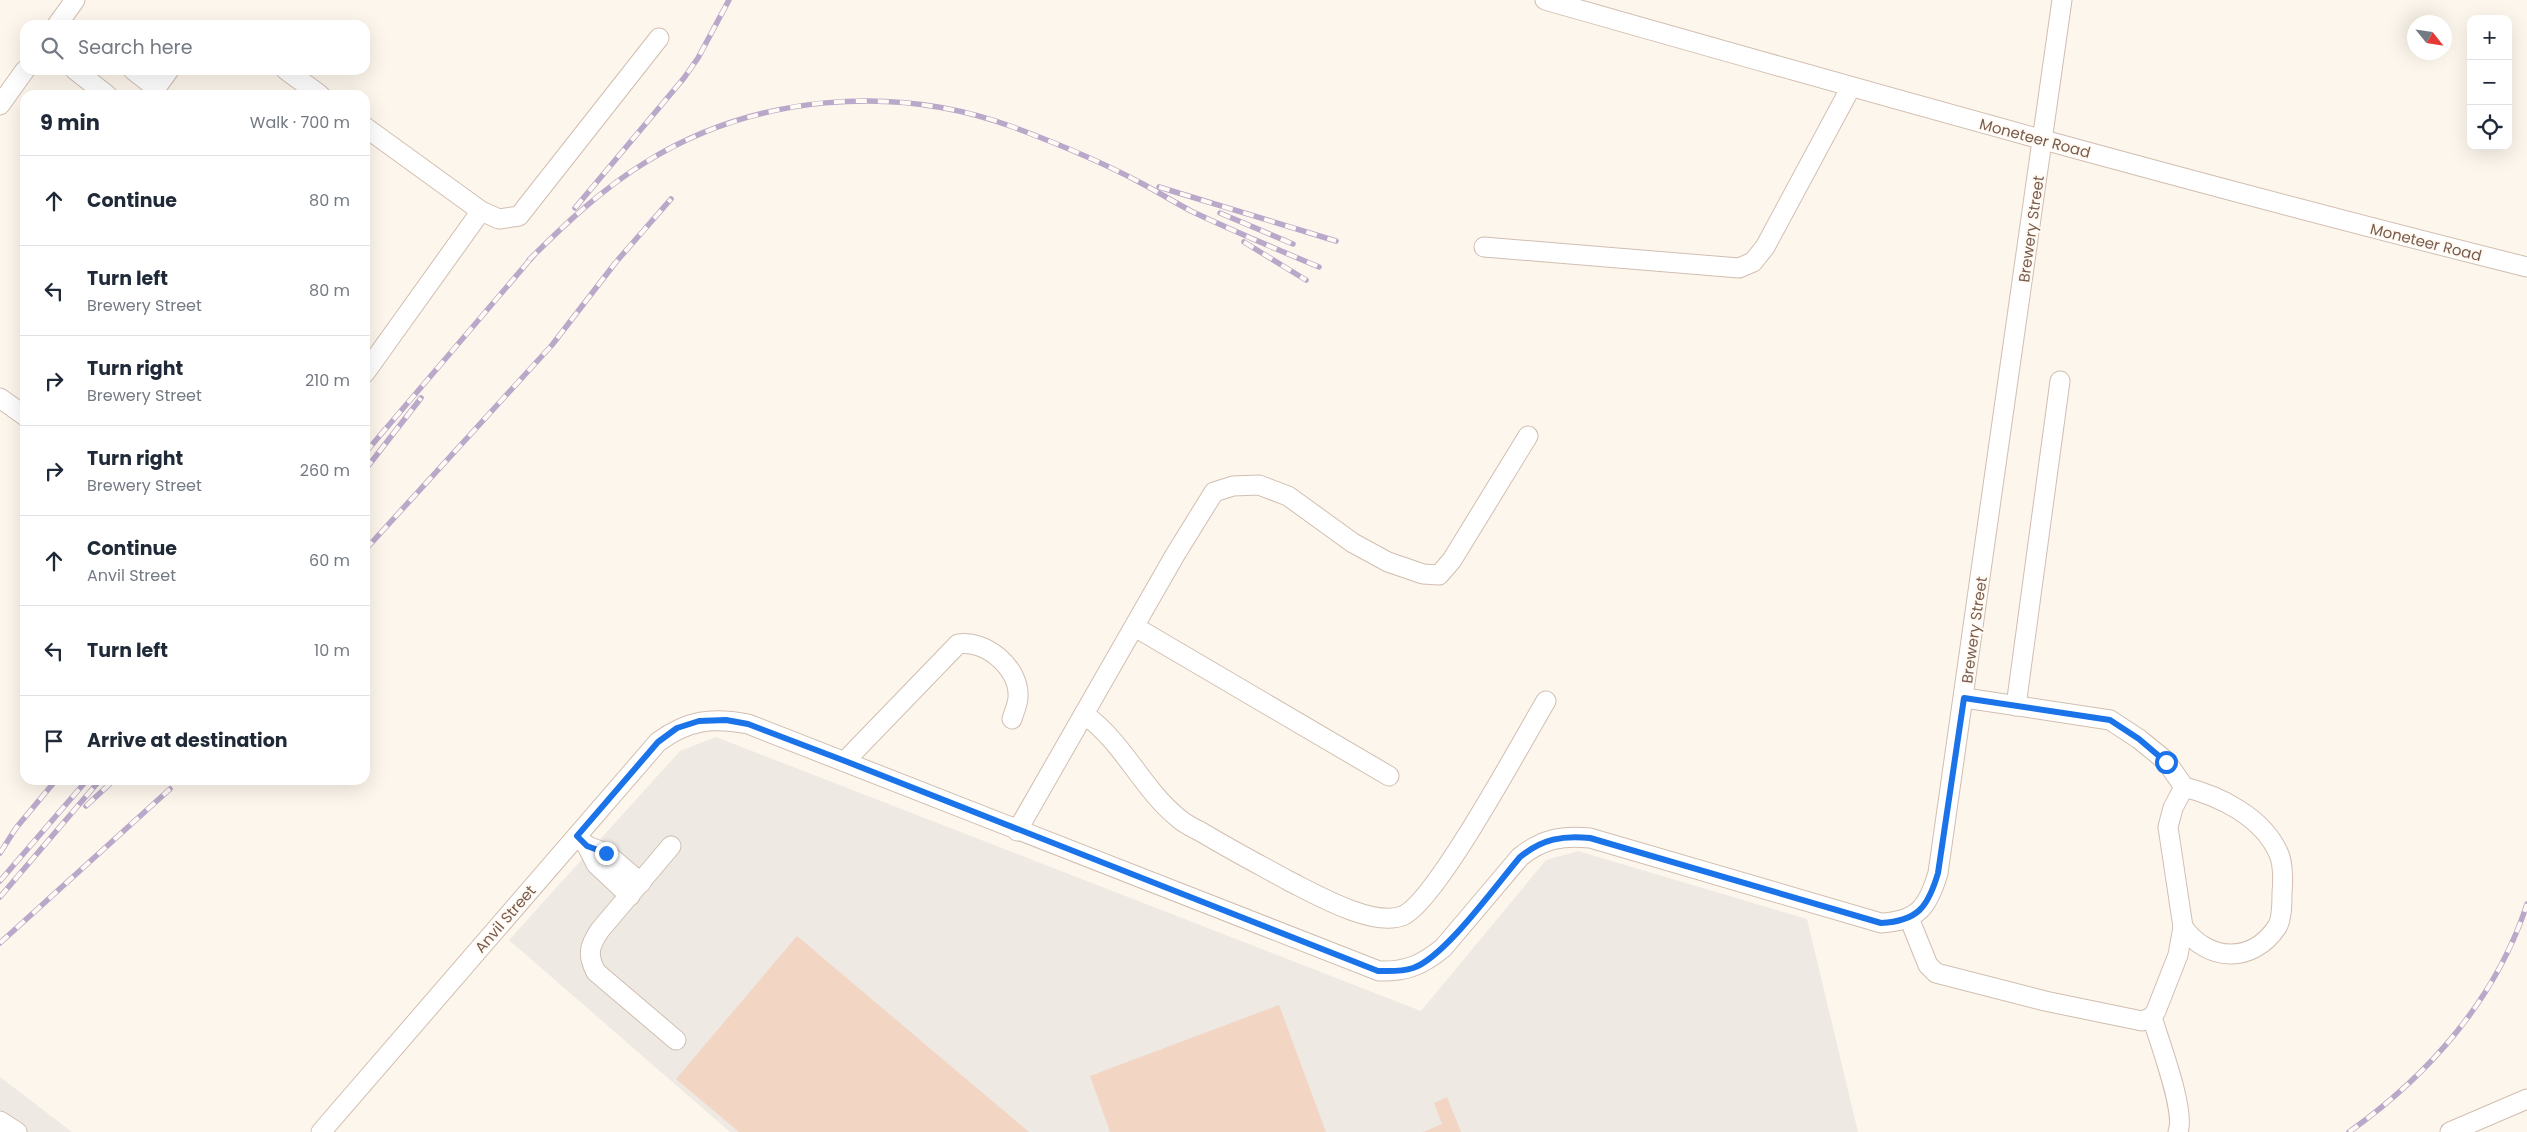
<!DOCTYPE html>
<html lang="en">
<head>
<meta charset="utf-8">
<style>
	body { margin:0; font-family:Poppins,sans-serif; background:#f2f2f3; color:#1f2937 }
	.controls { position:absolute; right:15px; top:15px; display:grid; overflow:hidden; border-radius:10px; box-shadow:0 5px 20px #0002 }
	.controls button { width:45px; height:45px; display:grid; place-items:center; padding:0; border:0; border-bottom:1px solid #e0e1e3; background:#fff; color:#1f2937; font:25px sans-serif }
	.compass { position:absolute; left:2407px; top:15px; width:45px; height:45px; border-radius:50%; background:#fff; box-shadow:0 5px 20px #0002; rotate:120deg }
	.stop { position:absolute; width:15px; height:15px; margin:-11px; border:4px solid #1a73e8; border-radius:50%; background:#fff }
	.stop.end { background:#1a73e8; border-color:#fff; box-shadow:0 1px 5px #0008 }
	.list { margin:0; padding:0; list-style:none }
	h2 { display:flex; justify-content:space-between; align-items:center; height:65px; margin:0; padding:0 20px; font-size:21px }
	h2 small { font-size:16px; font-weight:400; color:#747a83 }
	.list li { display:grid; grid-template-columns:32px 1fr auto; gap:15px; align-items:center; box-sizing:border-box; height:90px; padding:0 20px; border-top:1px solid #e0e1e3 }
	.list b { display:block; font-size:19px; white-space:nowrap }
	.list p { margin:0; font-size:16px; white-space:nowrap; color:#747a83 }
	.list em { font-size:16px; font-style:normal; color:#747a83 }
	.icon { flex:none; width:28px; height:28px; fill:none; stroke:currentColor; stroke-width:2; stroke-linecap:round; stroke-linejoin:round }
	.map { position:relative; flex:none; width:2527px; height:1132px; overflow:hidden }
	.search { position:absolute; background:#fff; box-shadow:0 5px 20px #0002; left:20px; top:20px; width:350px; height:55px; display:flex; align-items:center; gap:12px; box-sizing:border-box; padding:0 18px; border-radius:15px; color:#747a83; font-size:19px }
	.panel { position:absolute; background:#fff; box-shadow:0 5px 20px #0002; left:20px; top:90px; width:350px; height:695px; border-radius:15px }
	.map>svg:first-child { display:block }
	.industrial { fill:#efe9e4 }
	.building { fill:#f3d5c3 }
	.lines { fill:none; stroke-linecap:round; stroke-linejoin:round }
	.minor-casing { stroke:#d1beb0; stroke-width:21 }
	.minor { stroke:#fff; stroke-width:19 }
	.rail-casing { stroke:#b9a8c9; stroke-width:5.5 }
	.rail { stroke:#fffaf3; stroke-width:4; stroke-dasharray:11; stroke-linecap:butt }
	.route { stroke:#1a73e8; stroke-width:6 }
	.labels { text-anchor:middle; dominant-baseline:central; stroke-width:4; stroke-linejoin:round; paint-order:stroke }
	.street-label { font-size:15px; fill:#7a5c4d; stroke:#fffaf3 }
</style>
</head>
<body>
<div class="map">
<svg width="2527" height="1132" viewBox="0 0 2527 1132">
	<rect width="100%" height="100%" fill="#fdf6ec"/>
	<g class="industrial">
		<polygon points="716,737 1421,1011 1546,860 1578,851 1807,919 1858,1132 730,1132 509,940 680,751"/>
		<polygon points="0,1077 72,1132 0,1132"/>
	</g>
	<g class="building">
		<polygon points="797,936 1029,1132 739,1132 676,1079"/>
		<polygon points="1279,1005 1326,1132 1110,1132 1090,1076"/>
		<polygon points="1447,1097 1461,1132 1423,1132 1442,1124 1434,1103"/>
	</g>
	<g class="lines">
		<defs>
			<g id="minor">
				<path d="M1545 0C1872 93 2198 185 2527 267"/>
				<polyline points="57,25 75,0"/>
				<polyline points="75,70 107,95"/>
				<polyline points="133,70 156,88"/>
				<polyline points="286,70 320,95"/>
				<polyline points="151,95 169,70"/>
				<polyline points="0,105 25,70"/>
				<polyline points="365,127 481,211 499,219 519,216 659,38"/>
				<polyline points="1484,247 1739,268 1753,262 1765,247 1851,87"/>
				<polyline points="365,373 481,211"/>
				<polyline points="0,398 25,416"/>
				<polyline points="1135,627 1389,776"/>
				<path d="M1965 698 2110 720 2139 739 2166 761 2184 787C2220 796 2262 817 2278 852 2284 864 2283 881 2282 893 2282 903 2282 919 2277 927 2252 964 2208 962 2183 927L2168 827 2173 808 2184 787"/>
				<polyline points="2016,706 2060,381"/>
				<path d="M1084 714C1124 743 1141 787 1177 817 1184 824 1194 828 1203 833 1231 850 1260 865 1289 881 1315 894 1372 927 1402 916 1435 904 1523 739 1546 701"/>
				<path d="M845 761 958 644C985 639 1020 668 1018 697 1018 704 1014 712 1012 719"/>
				<polyline points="1017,831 1175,555 1214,492 1233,486 1259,485 1288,496 1353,543 1388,562 1423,574 1439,575 1452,560 1528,436"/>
				<polyline points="577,836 587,846 596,864 630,896"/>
				<polyline points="587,846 606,853 641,883"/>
				<path d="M671 846 600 930C589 946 587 955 596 972L676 1040"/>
				<polyline points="1909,918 1928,965 1936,973 2045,1001 2142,1021 2152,1017 2156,1011 2178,955 2183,927"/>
				<path d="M2152 1017C2159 1041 2186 1111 2178 1132"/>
				<polyline points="0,1121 17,1132"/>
				<path d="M321 1132 658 742C688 720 712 717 748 724L1379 971C1406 972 1422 965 1443 948L1520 857C1542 839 1563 835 1590 838L1881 923C1918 921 1928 907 1938 873L2062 0"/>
				<polyline points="2450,1132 2527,1099"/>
			</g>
		</defs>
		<use href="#minor" class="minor-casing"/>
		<use href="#minor" class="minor"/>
		<defs>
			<g id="rail">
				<polyline points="1159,187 1336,241"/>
				<polyline points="575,208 684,78 698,58 729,0"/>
				<polyline points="1220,213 1293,244"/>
				<polyline points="1244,242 1306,280"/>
				<path d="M529 260C565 224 602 189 646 162 754 95 894 83 1013 127 1056 143 1100 161 1141 183 1158 192 1174 202 1191 211 1233 231 1276 249 1319 267"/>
				<polyline points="365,453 534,255"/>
				<polyline points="365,470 421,398"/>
				<polyline points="365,550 552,345 616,262 671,199"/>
				<polyline points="86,806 114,780"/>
				<polyline points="0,853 16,828 56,780"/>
				<polyline points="0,881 87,780"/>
				<polyline points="0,897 100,780"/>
				<polyline points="0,943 170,789"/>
				<path d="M2349 1132C2429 1075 2496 999 2527 904"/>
			</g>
		</defs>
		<use href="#rail" class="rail-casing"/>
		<use href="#rail" class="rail"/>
	</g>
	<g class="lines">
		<path class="route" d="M606 853 587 846 577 836 658 742 677 728 699 721 726 720 748 724 845 761 1378 971C1390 971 1401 972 1413 968 1444 958 1497 884 1520 857 1542 839 1563 835 1590 838L1881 923C1918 921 1928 907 1938 873L1964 698 2110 720 2139 739 2166 762"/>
	</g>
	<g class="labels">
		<g class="street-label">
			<text transform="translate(2035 138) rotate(15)">Moneteer Road</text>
			<text transform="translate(2031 229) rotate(-82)">Brewery Street</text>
			<text transform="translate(2426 242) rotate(14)">Moneteer Road</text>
			<text transform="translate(1974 630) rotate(-82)">Brewery Street</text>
			<text transform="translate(505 919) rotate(-49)">Anvil Street</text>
		</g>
	</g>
</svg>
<div class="controls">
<button>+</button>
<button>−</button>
<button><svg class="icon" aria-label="locate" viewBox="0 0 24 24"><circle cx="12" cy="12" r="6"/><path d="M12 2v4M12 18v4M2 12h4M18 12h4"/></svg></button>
</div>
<svg class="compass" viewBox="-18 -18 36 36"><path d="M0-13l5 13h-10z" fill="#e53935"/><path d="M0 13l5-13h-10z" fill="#747a83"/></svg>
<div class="stop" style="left:2166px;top:762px"></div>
<div class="stop end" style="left:606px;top:853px"></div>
<div class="search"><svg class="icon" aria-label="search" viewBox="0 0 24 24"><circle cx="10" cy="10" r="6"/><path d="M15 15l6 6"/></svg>Search here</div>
<section class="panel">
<h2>9 min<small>Walk · 700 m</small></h2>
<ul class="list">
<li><svg class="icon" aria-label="ahead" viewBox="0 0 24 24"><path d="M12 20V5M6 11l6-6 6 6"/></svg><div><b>Continue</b></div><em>80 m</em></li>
<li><svg class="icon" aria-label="left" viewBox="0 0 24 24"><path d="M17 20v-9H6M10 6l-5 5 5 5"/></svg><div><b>Turn left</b><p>Brewery Street</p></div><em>80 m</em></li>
<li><svg class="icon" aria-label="right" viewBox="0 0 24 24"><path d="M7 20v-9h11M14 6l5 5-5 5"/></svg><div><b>Turn right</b><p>Brewery Street</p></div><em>210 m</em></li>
<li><svg class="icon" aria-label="right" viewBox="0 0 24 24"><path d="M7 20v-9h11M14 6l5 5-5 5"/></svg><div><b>Turn right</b><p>Brewery Street</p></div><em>260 m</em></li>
<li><svg class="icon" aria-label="ahead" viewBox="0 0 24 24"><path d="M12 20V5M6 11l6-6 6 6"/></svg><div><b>Continue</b><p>Anvil Street</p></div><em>60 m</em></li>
<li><svg class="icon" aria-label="left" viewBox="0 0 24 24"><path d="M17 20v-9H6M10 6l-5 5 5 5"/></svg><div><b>Turn left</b></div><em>10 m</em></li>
<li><svg class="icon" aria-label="arrive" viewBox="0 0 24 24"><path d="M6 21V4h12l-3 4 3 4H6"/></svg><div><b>Arrive at destination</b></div></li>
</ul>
</section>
</div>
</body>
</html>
